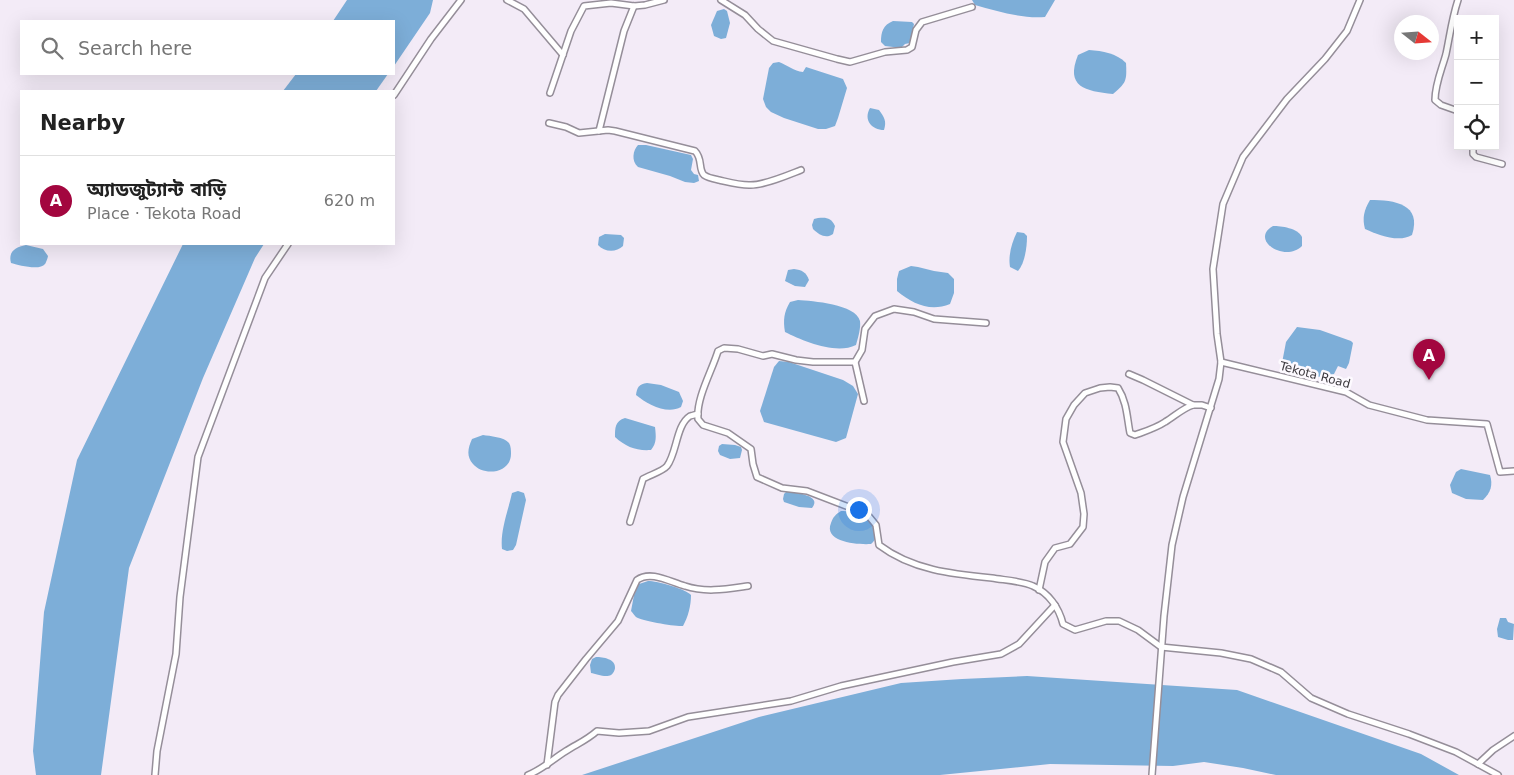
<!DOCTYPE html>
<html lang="en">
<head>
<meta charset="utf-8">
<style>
	body { margin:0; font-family:"DejaVu Sans","Noto Sans Bengali",sans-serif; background:#f2f2f2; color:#222 }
	.controls { position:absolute; right:15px; top:15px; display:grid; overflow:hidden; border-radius:0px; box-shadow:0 5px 20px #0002 }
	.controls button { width:45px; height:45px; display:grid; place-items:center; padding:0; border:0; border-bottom:1px solid #e0e0e0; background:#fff; color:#222; font:25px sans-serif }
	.compass { position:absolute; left:1394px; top:15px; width:45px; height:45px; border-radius:50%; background:#fff; box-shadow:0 5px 20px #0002; rotate:107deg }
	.you { position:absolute; left:858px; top:509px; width:18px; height:18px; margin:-12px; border:4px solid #fff; border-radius:50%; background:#1a73e8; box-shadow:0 0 0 8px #1a73e833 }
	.badge { display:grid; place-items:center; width:32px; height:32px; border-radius:50%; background:#a3063f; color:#fff; font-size:16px; font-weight:700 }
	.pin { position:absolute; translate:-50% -41px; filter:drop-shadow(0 1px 2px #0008) }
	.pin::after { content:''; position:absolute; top:26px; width:18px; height:15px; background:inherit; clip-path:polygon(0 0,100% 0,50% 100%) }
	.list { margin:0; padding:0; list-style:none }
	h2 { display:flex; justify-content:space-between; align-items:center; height:65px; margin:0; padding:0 20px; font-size:21px }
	h2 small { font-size:16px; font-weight:400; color:#767676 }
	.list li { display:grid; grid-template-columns:32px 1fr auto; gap:15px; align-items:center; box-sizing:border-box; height:90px; padding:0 20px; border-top:1px solid #e0e0e0 }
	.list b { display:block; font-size:19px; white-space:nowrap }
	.list p { margin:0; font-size:16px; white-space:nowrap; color:#767676 }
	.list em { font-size:16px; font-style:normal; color:#767676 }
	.icon { flex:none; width:28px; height:28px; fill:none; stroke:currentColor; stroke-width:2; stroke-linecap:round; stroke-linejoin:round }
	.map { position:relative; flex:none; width:1514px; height:775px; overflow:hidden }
	.search { position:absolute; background:#fff; box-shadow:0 5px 20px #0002; left:20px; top:20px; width:375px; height:55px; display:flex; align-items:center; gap:12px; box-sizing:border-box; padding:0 18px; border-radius:0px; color:#767676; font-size:19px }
	.panel { position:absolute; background:#fff; box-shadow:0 5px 20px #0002; left:20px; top:90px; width:375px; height:155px; border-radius:0px }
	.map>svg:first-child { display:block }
	.water { fill:#7daed8 }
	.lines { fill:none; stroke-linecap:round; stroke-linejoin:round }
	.minor-casing { stroke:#958e99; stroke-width:8 }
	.minor { stroke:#fff; stroke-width:5 }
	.labels { text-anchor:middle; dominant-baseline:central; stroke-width:5; stroke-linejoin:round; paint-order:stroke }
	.street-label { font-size:12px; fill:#3d3a3f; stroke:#fdfaff }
</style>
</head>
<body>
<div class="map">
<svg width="1514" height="775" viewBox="0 0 1514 775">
	<rect width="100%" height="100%" fill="#f3ebf7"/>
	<g class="water">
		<polygon points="347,0 433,0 430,13 394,66 394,21 333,21"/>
		<path d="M972 0H1055L1045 17C1022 19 997 11 975 5Z"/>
		<polygon points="724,9 727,11 730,23 726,38 721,39 714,36 711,25 717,11"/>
		<path d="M893 21 912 22 914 24 910 43 905 44 901 48 885 46 881 42C881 32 883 25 893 21Z"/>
		<path d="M1089 50C1103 51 1116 53 1126 63 1127 81 1126 83 1113 94 1085 91 1065 87 1078 55Z"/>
		<path d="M779 62C787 65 794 71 803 72L806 67 843 79 847 88 838 118 835 126 826 129H818L784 118 771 112 766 107 763 99 769 68 773 63Z"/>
		<polygon points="296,74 388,74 376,91 283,91"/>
		<path d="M870 108 879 110C884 117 887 121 884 130 872 130 863 120 870 108Z"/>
		<path d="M638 145H646L691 155 693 159 691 170 694 174 698 175 699 181 694 183 685 182 670 176 638 167C631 161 633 150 638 145Z"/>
		<path d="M1370 200C1395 200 1422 204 1412 235 1399 243 1378 235 1365 229 1362 218 1364 210 1370 200Z"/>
		<path d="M818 218C827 217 831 218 835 226L833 234C826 239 819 235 813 229L812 225 814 219Z"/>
		<path d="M1273 226C1281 226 1298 228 1302 237 1302 239 1302 243 1302 246 1285 263 1249 240 1273 226Z"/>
		<path d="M1017 232 1024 233 1027 236C1027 247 1025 263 1018 271L1010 267C1008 255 1012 242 1017 232Z"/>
		<path d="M605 234 621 235 624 238 623 246C616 253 604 252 598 245L599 237Z"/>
		<polygon points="183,244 264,244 255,258 203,378 129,568 101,775 36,775 33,751 44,612 77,460"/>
		<path d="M26 245 43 249 48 256C48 257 46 263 45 264 40 271 18 265 11 263 8 252 15 247 26 245Z"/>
		<path d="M911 266 918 267 934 271 948 273 954 279V293L950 304C930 312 913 304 897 291V279L899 271Z"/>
		<path d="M794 269C802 270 806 272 809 280L805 287 795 286 785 281 788 270Z"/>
		<path d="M798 300C812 301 856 304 860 321 861 328 858 338 856 345 836 355 803 341 785 332 783 320 784 312 790 302Z"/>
		<polygon points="1297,327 1320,330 1351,341 1353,343 1349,363 1346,369 1338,366 1334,374 1326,378 1291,372 1282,363 1286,342"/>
		<polygon points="779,361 789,362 843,380 853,386 858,394 846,438 836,442 764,422 760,411 774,367"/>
		<path d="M647 383 661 385 679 392 683 401 681 407C667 415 647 404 636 395 637 387 639 384 647 383Z"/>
		<path d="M625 418 655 427C656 436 657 443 651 450 636 451 626 447 615 437 615 428 615 421 625 418Z"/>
		<path d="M483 435C490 436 504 437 509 443 511 446 511 451 511 454 511 473 484 477 473 464 466 456 468 448 472 439Z"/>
		<polygon points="722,444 735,445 741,447 742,450 740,458 730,459 720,455 718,451 719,446"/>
		<path d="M1461 469 1490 475C1493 485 1491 492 1483 500L1466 499 1452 493 1450 485 1456 472Z"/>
		<path d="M518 491 524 493 526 500 516 545 513 550 507 551 502 549C500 531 508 511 512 493Z"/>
		<path d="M787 491C795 493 823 495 812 508L799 507 784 502 783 499 784 494Z"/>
		<path d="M841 511C853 511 872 517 875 530 876 536 876 540 871 544 858 545 823 542 831 523 833 517 836 514 841 511Z"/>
		<path d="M648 581C657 581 686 589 691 595 691 606 688 617 683 626 677 627 642 621 636 617 635 616 632 612 631 611L634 595 639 584Z"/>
		<polygon points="1500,618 1506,618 1508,622 1514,624 1513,640 1508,640 1498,637 1497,629"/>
		<path d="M596 657C603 657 616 659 615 668 615 670 613 674 611 675 606 678 596 674 591 673L590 665 592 659Z"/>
		<polygon points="1027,676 1237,690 1421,754 1459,775 1276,775 1243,768 1204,762 1173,766 1050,764 940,775 582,775 759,717 901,683 962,679"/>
	</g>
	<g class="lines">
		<defs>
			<g id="minor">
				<polyline points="507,0 524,9 563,55"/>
				<polyline points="721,0 745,15 758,29 773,41 837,59 850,62 885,52 907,50 912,47 916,30 922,22 972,7"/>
				<polyline points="550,93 571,31 584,6 611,3 634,6 645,5 664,0"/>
				<polyline points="394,95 431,39 461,0"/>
				<path d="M1458 111 1441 105 1435 100C1435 84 1442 69 1446 54 1450 35 1452 18 1458 0"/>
				<path d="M549 123 566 127 579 133 608 130 615 131 695 151C703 159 698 169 704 175 708 178 714 179 719 180 728 182 739 185 749 185 763 186 788 175 801 170"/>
				<polyline points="599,131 624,31 634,6"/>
				<polyline points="1473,146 1473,154 1476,157 1502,164"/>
				<path d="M986 323 934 319 914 312 894 309 875 316 865 329 862 350 855 362H813L796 360 772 354 763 356 738 349 724 348 718 351C712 371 696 398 698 419L703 425 728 433 751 449 753 464 757 477 782 488 807 491 867 514 876 525 879 545C912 570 952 574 992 578 1003 580 1023 581 1033 586 1049 593 1059 608 1063 624L1075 630 1106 621H1119L1138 630 1161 647 1221 653 1251 659 1281 672 1311 698 1348 714 1409 734 1456 752 1498 775"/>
				<polyline points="855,362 864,401"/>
				<polyline points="1221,362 1346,392 1369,405 1427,420 1487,424 1500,472 1514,471"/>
				<polyline points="1129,374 1143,380 1193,405 1202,405 1211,408"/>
				<path d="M630 522 643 479C650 475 663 471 667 466 677 453 676 425 690 416 691 416 697 414 698 414"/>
				<path d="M1039 590 1045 562 1055 548 1070 544 1083 527 1084 514 1081 493 1063 442 1066 419 1074 405 1085 393 1100 388 1110 387 1118 388C1127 402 1127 418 1130 433L1135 435C1146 431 1156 428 1165 422 1175 416 1183 408 1193 405"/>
				<polyline points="1478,764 1493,750 1514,736"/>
				<path d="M547 765 555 702 558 695 586 659 618 621 637 580C651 570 670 582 685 586 706 593 727 589 748 586"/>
				<polyline points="155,775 157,751 176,654 180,597 198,457 265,278 288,244"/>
				<path d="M528 775C543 769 553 759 566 751 577 744 587 740 597 731L619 733 649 731 688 717 791 701 841 686 953 662 1001 654 1019 644 1055 605"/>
				<polyline points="1152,775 1164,616 1172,545 1183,497 1219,379 1221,362 1217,334 1213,269 1223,204 1243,157 1287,99 1325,59 1347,31 1360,0"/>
			</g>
		</defs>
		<use href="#minor" class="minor-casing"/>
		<use href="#minor" class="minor"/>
	</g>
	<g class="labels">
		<g class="street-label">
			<text transform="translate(1315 375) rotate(15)">Tekota Road</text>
		</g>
	</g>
</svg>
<div class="controls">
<button>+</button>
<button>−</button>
<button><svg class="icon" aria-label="locate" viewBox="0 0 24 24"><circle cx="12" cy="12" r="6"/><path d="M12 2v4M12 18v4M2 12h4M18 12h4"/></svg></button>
</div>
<svg class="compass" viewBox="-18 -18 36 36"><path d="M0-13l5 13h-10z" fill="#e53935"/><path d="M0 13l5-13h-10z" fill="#767676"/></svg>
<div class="you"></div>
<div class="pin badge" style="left:1429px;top:380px">A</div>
<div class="search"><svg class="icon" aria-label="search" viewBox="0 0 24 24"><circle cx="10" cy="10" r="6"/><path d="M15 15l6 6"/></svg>Search here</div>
<section class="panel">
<h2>Nearby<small></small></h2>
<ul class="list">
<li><span class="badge">A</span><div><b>অ্যাডজুট্যান্ট বাড়ি</b><p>Place · Tekota Road</p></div><em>620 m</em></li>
</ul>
</section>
</div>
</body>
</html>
